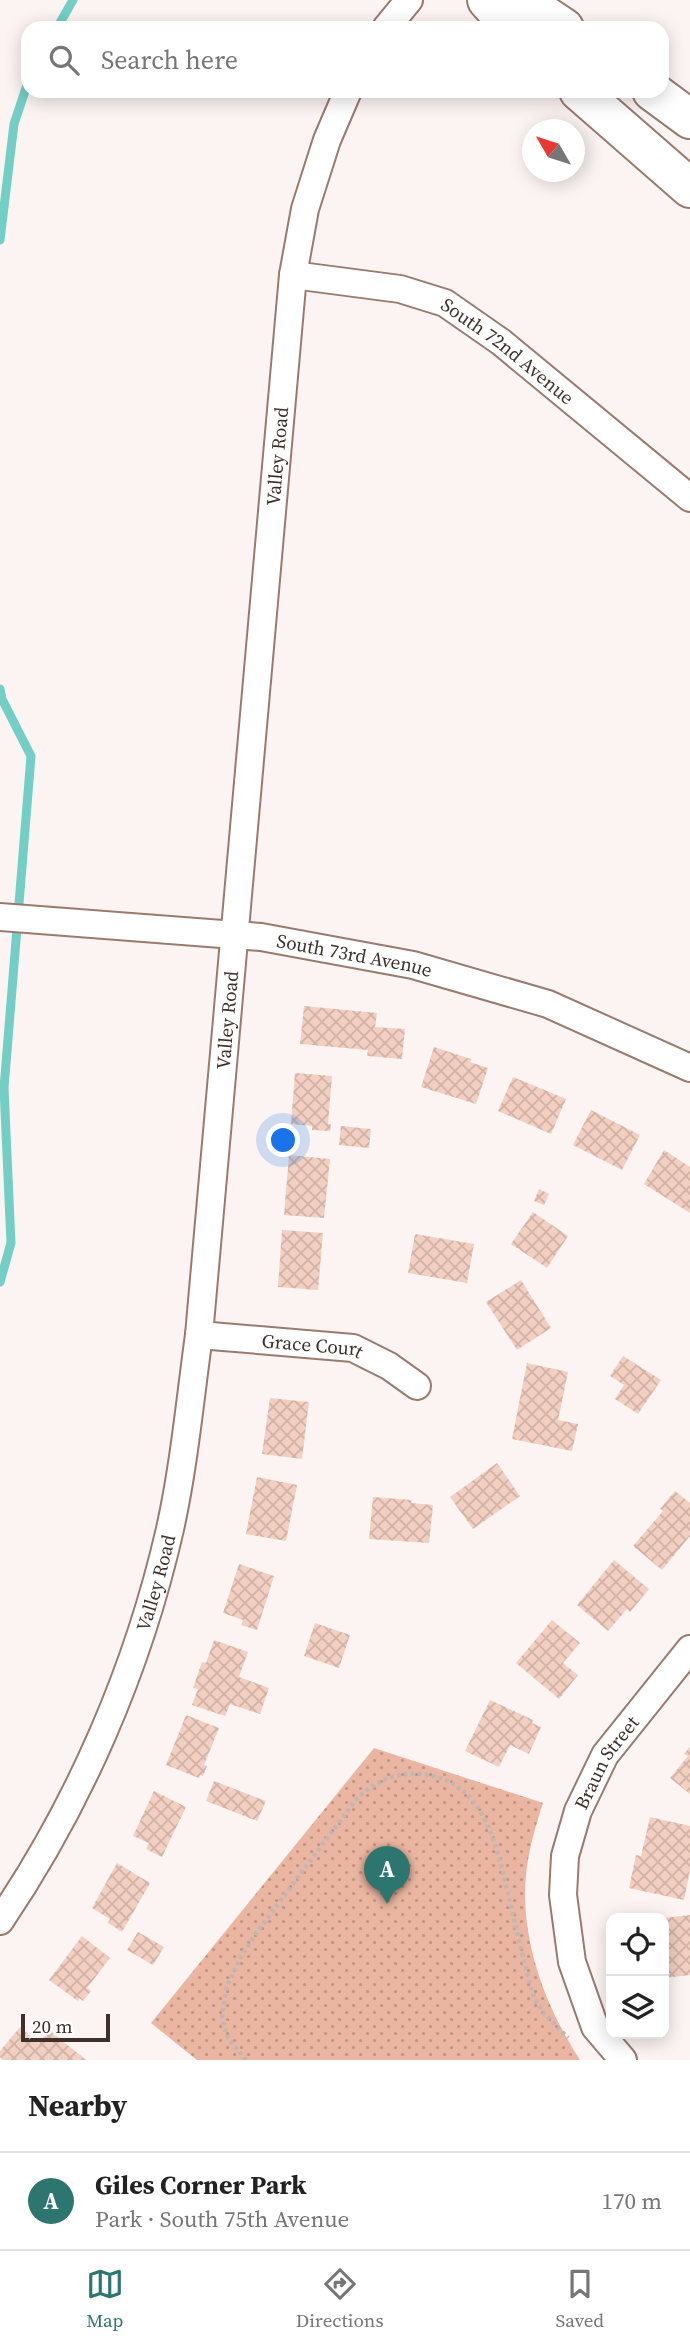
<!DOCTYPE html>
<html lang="en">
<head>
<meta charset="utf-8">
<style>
	body { margin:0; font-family:"Source Serif 4",serif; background:#f6f6f6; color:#222 }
	.controls { position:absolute; right:21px; bottom:21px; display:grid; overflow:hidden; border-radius:14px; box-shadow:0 4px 18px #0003 }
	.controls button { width:63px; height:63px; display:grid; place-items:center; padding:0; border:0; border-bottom:2px solid #e0e0e0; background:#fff; color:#222; font:35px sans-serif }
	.compass { position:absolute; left:522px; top:119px; width:63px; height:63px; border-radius:50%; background:#fff; box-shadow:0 4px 18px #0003; rotate:309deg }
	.scale { position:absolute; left:21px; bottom:18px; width:89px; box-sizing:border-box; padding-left:7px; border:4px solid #3e302b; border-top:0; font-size:19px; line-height:24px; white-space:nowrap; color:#3e302b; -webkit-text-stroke:5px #fff; paint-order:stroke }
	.you { position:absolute; left:284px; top:1141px; width:24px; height:24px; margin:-18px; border:5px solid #fff; border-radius:50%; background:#1a73e8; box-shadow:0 0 0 10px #1a73e833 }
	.badge { display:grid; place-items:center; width:46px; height:46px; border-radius:50%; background:#2d756f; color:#fff; font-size:23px; font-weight:700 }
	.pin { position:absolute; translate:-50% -58px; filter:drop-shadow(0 2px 4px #0008) }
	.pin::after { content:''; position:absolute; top:37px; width:24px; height:21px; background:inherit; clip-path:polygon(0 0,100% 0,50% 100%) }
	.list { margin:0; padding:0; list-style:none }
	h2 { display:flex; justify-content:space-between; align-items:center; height:91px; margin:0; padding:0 28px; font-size:30px }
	h2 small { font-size:23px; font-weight:400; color:#767676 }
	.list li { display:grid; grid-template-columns:46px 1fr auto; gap:21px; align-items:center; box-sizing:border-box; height:98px; padding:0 28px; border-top:2px solid #e0e0e0 }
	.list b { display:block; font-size:26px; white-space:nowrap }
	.list p { margin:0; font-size:23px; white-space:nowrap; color:#767676 }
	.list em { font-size:23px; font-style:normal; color:#767676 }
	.icon { flex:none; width:38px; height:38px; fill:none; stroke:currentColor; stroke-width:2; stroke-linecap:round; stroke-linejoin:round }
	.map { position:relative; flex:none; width:690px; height:2060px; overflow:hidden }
	.search { position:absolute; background:#fff; box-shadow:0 4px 18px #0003; left:21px; right:21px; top:21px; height:77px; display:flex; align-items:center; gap:18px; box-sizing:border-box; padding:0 24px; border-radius:21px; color:#767676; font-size:26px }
	.sheet { height:189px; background:#fff }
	nav { display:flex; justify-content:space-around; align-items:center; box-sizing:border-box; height:98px; border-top:2px solid #e0e0e0; background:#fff; font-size:19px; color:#767676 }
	nav a { display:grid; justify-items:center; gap:4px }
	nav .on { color:#2d756f }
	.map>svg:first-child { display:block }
	.park { fill:url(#park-dots) }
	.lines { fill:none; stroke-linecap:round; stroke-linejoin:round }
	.stream { stroke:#73cfc6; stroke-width:9 }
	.building { fill:url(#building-cross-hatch) }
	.minor-casing { stroke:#9a7a6d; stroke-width:30 }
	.primary-casing { stroke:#9a7a6d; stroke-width:42 }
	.path { stroke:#c0b6b3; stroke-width:4.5; stroke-dasharray:3.5 3.5; stroke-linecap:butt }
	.minor { stroke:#fff; stroke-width:26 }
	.primary { stroke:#fff; stroke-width:38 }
	.labels { text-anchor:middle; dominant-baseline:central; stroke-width:7; stroke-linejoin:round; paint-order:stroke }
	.street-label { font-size:19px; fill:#3e302b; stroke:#fff }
</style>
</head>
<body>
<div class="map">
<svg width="690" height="2060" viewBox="0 0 690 2060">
	<defs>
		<pattern id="park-dots" width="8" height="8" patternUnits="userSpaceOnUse" patternTransform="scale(1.75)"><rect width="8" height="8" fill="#ebb6a1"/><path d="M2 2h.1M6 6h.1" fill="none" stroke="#c09483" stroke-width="1.8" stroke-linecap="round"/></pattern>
		<pattern id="building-cross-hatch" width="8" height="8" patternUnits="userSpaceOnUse" patternTransform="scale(1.75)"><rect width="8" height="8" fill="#f2cfc1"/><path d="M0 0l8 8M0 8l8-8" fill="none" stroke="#d1b2a6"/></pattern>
	</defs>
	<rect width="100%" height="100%" fill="#fcf4f2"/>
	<path class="park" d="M374 1748 543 1803C537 1822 531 1841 528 1860 516 1930 543 2003 580 2060H197L151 2023Z"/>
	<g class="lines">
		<g class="stream">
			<polyline points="57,28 73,0"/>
			<polyline points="0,240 14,124 28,82"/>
			<polyline points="0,689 2,699 31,756 4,1088 11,1243 0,1282"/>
		</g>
	</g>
	<g class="building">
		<polygon points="304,1006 377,1013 375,1027 405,1029 402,1059 367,1056 368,1050 300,1044"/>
		<polygon points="434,1047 471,1059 470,1062 488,1068 476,1104 421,1087"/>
		<polygon points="295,1073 332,1076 328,1124 331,1124 330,1131 312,1130 312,1126 291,1124"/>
		<polygon points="513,1077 566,1099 551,1134 498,1111"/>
		<polygon points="591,1110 640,1135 622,1170 573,1145"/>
		<polygon points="341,1126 371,1129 369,1148 339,1145"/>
		<polygon points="664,1150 690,1167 690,1213 644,1184"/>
		<polygon points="289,1155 330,1159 324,1218 284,1215"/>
		<polygon points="539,1189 549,1194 544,1205 534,1201"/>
		<polygon points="533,1212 568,1236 547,1268 511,1244"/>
		<polygon points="282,1230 323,1233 318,1290 278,1287"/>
		<polygon points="415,1234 474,1244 467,1283 408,1273"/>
		<polygon points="521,1280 551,1328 517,1350 486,1302"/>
		<polygon points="623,1356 661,1380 638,1414 615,1399 624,1385 610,1376"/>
		<polygon points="527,1363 568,1372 558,1420 578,1424 572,1451 512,1439"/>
		<polygon points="270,1398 309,1402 302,1459 262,1454"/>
		<polygon points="497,1463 520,1496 473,1529 450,1497"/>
		<polygon points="257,1477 297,1485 286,1541 246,1534"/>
		<polygon points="675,1491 690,1503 690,1536 662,1570 633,1546 663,1511 660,1509"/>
		<polygon points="373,1497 412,1500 411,1503 433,1505 429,1543 369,1539"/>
		<polygon points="614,1560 649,1589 630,1612 627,1609 608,1631 577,1605"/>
		<polygon points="239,1564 274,1576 257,1630 241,1625 243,1620 223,1613"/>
		<polygon points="552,1620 580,1643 563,1663 578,1675 559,1699 516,1663"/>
		<polygon points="315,1623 350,1635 339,1668 304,1656"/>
		<polygon points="214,1640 248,1652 239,1677 269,1688 260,1714 230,1704 225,1716 192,1705 198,1689 193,1688 202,1662 206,1663"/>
		<polygon points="490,1700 533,1720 532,1723 541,1727 529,1754 510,1745 499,1767 465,1751"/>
		<polygon points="186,1715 219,1728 204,1765 207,1766 203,1776 200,1775 199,1778 166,1765"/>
		<polygon points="690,1747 690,1794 670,1778 688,1756 684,1754"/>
		<polygon points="214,1781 266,1801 257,1821 206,1801"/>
		<polygon points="154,1791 186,1807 162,1857 146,1849 149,1843 133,1836"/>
		<polygon points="650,1817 690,1826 690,1870 684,1900 629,1888 636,1855 641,1856"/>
		<polygon points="117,1863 150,1883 122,1932 108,1923 110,1919 92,1908"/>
		<polygon points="690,1915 690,1975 664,1978 664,1918"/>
		<polygon points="138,1932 164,1947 153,1965 127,1950"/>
		<polygon points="82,1936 110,1958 87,1988 91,1991 83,2001 79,1998 78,2001 49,1980"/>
		<polygon points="20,2027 39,2043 49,2030 86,2060 3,2060 0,2057 0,2051"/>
	</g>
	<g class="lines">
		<defs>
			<g id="minor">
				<polyline points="386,28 409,0"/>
				<path id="s1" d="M293 275 400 289 445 303 501 342 690 498"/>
				<path id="s2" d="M0 917 261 937 413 965 548 1004 690 1068"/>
				<path id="s3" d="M199 1335 353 1348 389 1366 417 1386"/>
				<path id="s4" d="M0 1921C80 1803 138 1669 170 1529 184 1466 190 1400 199 1335L293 275 305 209 327 140 348 91"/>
				<path id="s5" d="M623 2060 595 2027 572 1962 563 1895 565 1856 578 1811 605 1755 690 1649"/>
			</g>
			<g id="primary">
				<polyline points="487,0 512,28"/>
				<polyline points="522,0 564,28"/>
				<polyline points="579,91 690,188"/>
				<polyline points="652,91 690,119"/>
			</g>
		</defs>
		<use href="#minor" class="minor-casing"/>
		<use href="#primary" class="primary-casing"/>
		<path class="path" d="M246 2060 228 2038 224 2026 222 2014 227 1986 243 1953 257 1932 355 1801C374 1782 393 1772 421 1774 485 1779 497 1848 509 1898 517 1931 524 1965 534 1997L541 2010 568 2038"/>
		<use href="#minor" class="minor"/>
		<use href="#primary" class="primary"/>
	</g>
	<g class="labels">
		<g class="street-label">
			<text stroke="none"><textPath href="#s1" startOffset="234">South 72nd Avenue</textPath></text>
			<text stroke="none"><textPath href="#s4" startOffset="1508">Valley Road</textPath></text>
			<text stroke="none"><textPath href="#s2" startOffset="357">South 73rd Avenue</textPath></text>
			<text stroke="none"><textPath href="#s4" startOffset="942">Valley Road</textPath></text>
			<text stroke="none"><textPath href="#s3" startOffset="114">Grace Court</textPath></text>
			<text stroke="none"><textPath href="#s4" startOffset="374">Valley Road</textPath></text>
			<text stroke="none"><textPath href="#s5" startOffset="322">Braun Street</textPath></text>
		</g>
	</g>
</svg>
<div class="controls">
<button><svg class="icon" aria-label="locate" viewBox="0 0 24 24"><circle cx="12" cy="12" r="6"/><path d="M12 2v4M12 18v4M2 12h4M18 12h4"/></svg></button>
<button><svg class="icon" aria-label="layers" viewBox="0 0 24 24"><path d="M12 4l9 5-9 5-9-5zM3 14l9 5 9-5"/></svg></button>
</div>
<svg class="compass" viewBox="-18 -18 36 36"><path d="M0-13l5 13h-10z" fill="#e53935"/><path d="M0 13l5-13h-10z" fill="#767676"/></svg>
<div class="scale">20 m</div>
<div class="you"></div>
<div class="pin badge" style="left:387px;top:1904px">A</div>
<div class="search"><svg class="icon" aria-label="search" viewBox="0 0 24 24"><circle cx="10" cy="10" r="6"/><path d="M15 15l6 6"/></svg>Search here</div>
</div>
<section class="sheet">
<h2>Nearby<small></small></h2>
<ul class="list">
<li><span class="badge">A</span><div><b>Giles Corner Park</b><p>Park · South 75th Avenue</p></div><em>170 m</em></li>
</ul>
</section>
<nav>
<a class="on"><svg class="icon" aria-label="map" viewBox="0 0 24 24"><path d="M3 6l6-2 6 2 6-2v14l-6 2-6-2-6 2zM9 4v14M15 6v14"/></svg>Map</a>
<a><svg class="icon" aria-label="directions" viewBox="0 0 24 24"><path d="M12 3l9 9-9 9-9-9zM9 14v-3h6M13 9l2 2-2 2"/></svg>Directions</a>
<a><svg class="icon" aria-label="saved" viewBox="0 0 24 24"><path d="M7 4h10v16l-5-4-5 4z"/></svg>Saved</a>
</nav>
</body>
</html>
